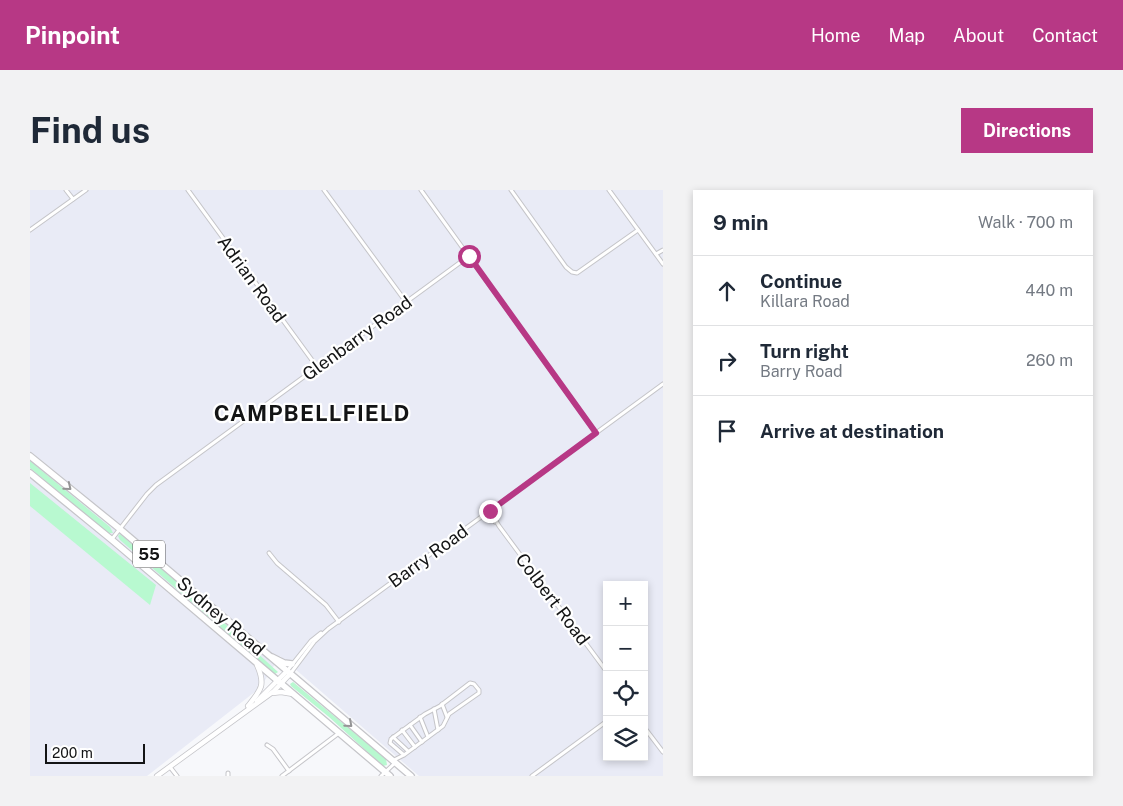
<!DOCTYPE html>
<html lang="en">
<head>
<meta charset="utf-8">
<style>
	body { margin:0; font-family:"Public Sans",sans-serif; background:#f2f2f3; color:#1f2937 }
	.controls { position:absolute; right:15px; bottom:15px; display:grid; overflow:hidden; border-radius:0px; box-shadow:0 2px 8px #0003 }
	.controls button { width:45px; height:45px; display:grid; place-items:center; padding:0; border:0; border-bottom:1px solid #e0e1e3; background:#fff; color:#1f2937; font:25px sans-serif }
	.scale { position:absolute; left:15px; bottom:12px; width:100px; box-sizing:border-box; padding-left:5px; border:2px solid #131415; border-top:0; font-size:14px; line-height:18px; white-space:nowrap; color:#131415; -webkit-text-stroke:4px #fff; paint-order:stroke }
	.stop { position:absolute; width:15px; height:15px; margin:-11px; border:4px solid #b73885; border-radius:50%; background:#fff }
	.stop.end { background:#b73885; border-color:#fff; box-shadow:0 1px 5px #0008 }
	.list { margin:0; padding:0; list-style:none }
	h2 { display:flex; justify-content:space-between; align-items:center; height:65px; margin:0; padding:0 20px; font-size:21px }
	h2 small { font-size:16px; font-weight:400; color:#747a83 }
	.list li { display:grid; grid-template-columns:32px 1fr auto; gap:15px; align-items:center; box-sizing:border-box; height:70px; padding:0 20px; border-top:1px solid #e0e1e3 }
	.list b { display:block; font-size:19px; white-space:nowrap }
	.list p { margin:0; font-size:16px; white-space:nowrap; color:#747a83 }
	.list em { font-size:16px; font-style:normal; color:#747a83 }
	.icon { flex:none; width:28px; height:28px; fill:none; stroke:currentColor; stroke-width:2; stroke-linecap:round; stroke-linejoin:round }
	.map { position:relative; flex:none; width:633px; height:586px; overflow:hidden; border-radius:0px }
	header { display:flex; align-items:center; gap:30px; box-sizing:border-box; height:70px; padding:0 25px; background:#b73885; color:#fff }
	header strong { font-size:24px }
	nav { display:flex; gap:28px; margin-inline-start:auto; font-size:18px }
	.intro { display:flex; align-items:center; justify-content:space-between; box-sizing:border-box; height:120px; padding:0 30px }
	h1 { margin:0; font-size:35px }
	.button { padding:12px 22px; border-radius:0px; background:#b73885; color:#fff; font-size:18px; font-weight:700 }
	main { display:flex; gap:30px; padding:0 30px }
	aside { flex:1; background:#fff; border-radius:0px; box-shadow:0 2px 8px #0003 }
	.map>svg:first-child { display:block }
	.built { fill:#e9ebf6; fill-rule:evenodd }
	.green { fill:#b8f9d0 }
	.lines { fill:none; stroke-linecap:round; stroke-linejoin:round }
	.minor-casing { stroke:#c5c5c9; stroke-width:5 }
	.secondary-casing { stroke:#c5c5c9; stroke-width:6 }
	.trunk-casing { stroke:#c5c5c9; stroke-width:8 }
	.minor { stroke:#fff; stroke-width:3 }
	.secondary { stroke:#fff; stroke-width:4.5 }
	.trunk { stroke:#fff; stroke-width:5.5 }
	.oneway { stroke:#959596 }
	.route { stroke:#b73885; stroke-width:6 }
	.labels { text-anchor:middle; dominant-baseline:central; stroke-width:4.5; stroke-linejoin:round; paint-order:stroke }
	.shield { fill:#fff; stroke:#5a5a5b; stroke-width:1 }
	.shield-label { font-size:16px; font-weight:bold; fill:#131415 }
	.street-label { font-size:18px; fill:#131415; stroke:#fff }
	.district-label { font-size:22px; font-weight:bold; letter-spacing:1px; fill:#131415; stroke:#fff }
</style>
</head>
<body>
<header>
<strong>Pinpoint</strong>
<nav><a>Home</a><a>Map</a><a>About</a><a>Contact</a></nav>
</header>
<div class="intro"><h1>Find us</h1><a class="button">Directions</a></div>
<main>
<div class="map">
<svg width="633" height="586" viewBox="0 0 633 586">
	<rect width="100%" height="100%" fill="#f7f8fb"/>
	<path class="built" d="M0 0H633V586H389L250 466 230 498 117 586H0ZM577 395H614V567H577Z"/>
	<g class="green">
		<polygon points="0,271 80,337 83,343 78,343 0,278"/>
		<polygon points="0,293 126,395 120,415 0,316"/>
		<polygon points="90,344 180,420 248,482 245,484 242,482 90,350 88,346"/>
		<polygon points="263,492 356,569 357,575 353,576 299,527 261,496 260,494"/>
	</g>
	<g class="lines">
		<defs>
			<g id="minor">
				<polyline points="36,0 43,9"/>
				<polyline points="158,0 287,177"/>
				<polyline points="294,0 376,112"/>
				<polyline points="391,0 566,243"/>
				<polyline points="481,0 536,77 542,82 547,83 608,40"/>
				<polyline points="579,0 633,74"/>
				<polyline points="0,40 56,0"/>
				<polyline points="626,64 633,60"/>
				<polyline points="460,321 469,336 577,482"/>
				<polyline points="457,323 465,332"/>
				<polyline points="82,349 117,304 126,295 439,66"/>
				<polyline points="239,363 247,373 296,415 309,432"/>
				<polyline points="257,481 281,451 291,443"/>
				<polyline points="260,484 284,452 298,439 633,194"/>
				<polyline points="412,514 417,527"/>
				<polyline points="404,519 408,540"/>
				<polyline points="390,527 398,547"/>
				<polyline points="380,535 392,552"/>
				<polyline points="614,537 633,562"/>
				<polyline points="372,540 385,557"/>
				<polyline points="363,547 378,561"/>
				<polyline points="237,555 243,559 259,581"/>
				<polyline points="362,571 374,565 413,536 419,524 449,503 449,500 444,494 440,493 410,516 395,524 361,549 360,553 374,565"/>
				<polyline points="140,577 147,586"/>
				<polyline points="198,583 198,586"/>
				<polyline points="252,586 309,543"/>
				<polyline points="351,586 365,573"/>
				<polyline points="502,586 577,531"/>
			</g>
			<g id="secondary">
				<polyline points="243,503 251,502 263,504"/>
				<polyline points="227,511 256,482"/>
				<path d="M218 516C231 500 236 495 227 475"/>
				<polyline points="127,586 244,501 260,484"/>
			</g>
			<g id="trunk">
				<polyline points="0,266 90,339 381,586"/>
				<polyline points="0,283 82,350 360,586"/>
				<polyline points="242,467 254,473 262,474"/>
			</g>
		</defs>
		<use href="#minor" class="minor-casing"/>
		<use href="#secondary" class="secondary-casing"/>
		<use href="#trunk" class="trunk-casing"/>
		<use href="#minor" class="minor"/>
		<use href="#secondary" class="secondary"/>
		<use href="#trunk" class="trunk"/>
	</g>
	<defs><path id="oneway-chevron" d="M-2-3.5L2.5 0L-2 3.5" fill="none" stroke-width="1.6" stroke-linecap="round" stroke-linejoin="round" transform="scale(1.25)"/></defs>
	<g class="oneway">
		<use href="#oneway-chevron" transform="translate(38 297) rotate(39)"/>
		<use href="#oneway-chevron" transform="translate(319 534) rotate(41)"/>
	</g>
	<g class="lines">
		<polyline class="route" points="439,66 566,243 460,321"/>
	</g>
	<g class="labels">
		<rect class="shield" x="103" y="350.5" width="32" height="27" rx="4"/>
		<g class="shield-label">
			<text x="119" y="364">55</text>
		</g>
		<g class="street-label">
			<text transform="translate(222 89) rotate(54)">Adrian Road</text>
			<text transform="translate(327 148) rotate(-36)">Glenbarry Road</text>
			<text transform="translate(398 366) rotate(-36)">Barry Road</text>
			<text transform="translate(523 409) rotate(53)">Colbert Road</text>
			<text transform="translate(191 426) rotate(41)">Sydney Road</text>
		</g>
		<g class="district-label">
			<text x="282" y="223">CAMPBELLFIELD</text>
		</g>
	</g>
</svg>
<div class="controls">
<button>+</button>
<button>−</button>
<button><svg class="icon" aria-label="locate" viewBox="0 0 24 24"><circle cx="12" cy="12" r="6"/><path d="M12 2v4M12 18v4M2 12h4M18 12h4"/></svg></button>
<button><svg class="icon" aria-label="layers" viewBox="0 0 24 24"><path d="M12 4l9 5-9 5-9-5zM3 14l9 5 9-5"/></svg></button>
</div>
<div class="scale">200 m</div>
<div class="stop" style="left:439px;top:66px"></div>
<div class="stop end" style="left:460px;top:321px"></div>
</div>
<aside>
<h2>9 min<small>Walk · 700 m</small></h2>
<ul class="list">
<li><svg class="icon" aria-label="ahead" viewBox="0 0 24 24"><path d="M12 20V5M6 11l6-6 6 6"/></svg><div><b>Continue</b><p>Killara Road</p></div><em>440 m</em></li>
<li><svg class="icon" aria-label="right" viewBox="0 0 24 24"><path d="M7 20v-9h11M14 6l5 5-5 5"/></svg><div><b>Turn right</b><p>Barry Road</p></div><em>260 m</em></li>
<li><svg class="icon" aria-label="arrive" viewBox="0 0 24 24"><path d="M6 21V4h12l-3 4 3 4H6"/></svg><div><b>Arrive at destination</b></div></li>
</ul>
</aside>
</main>
</body>
</html>
